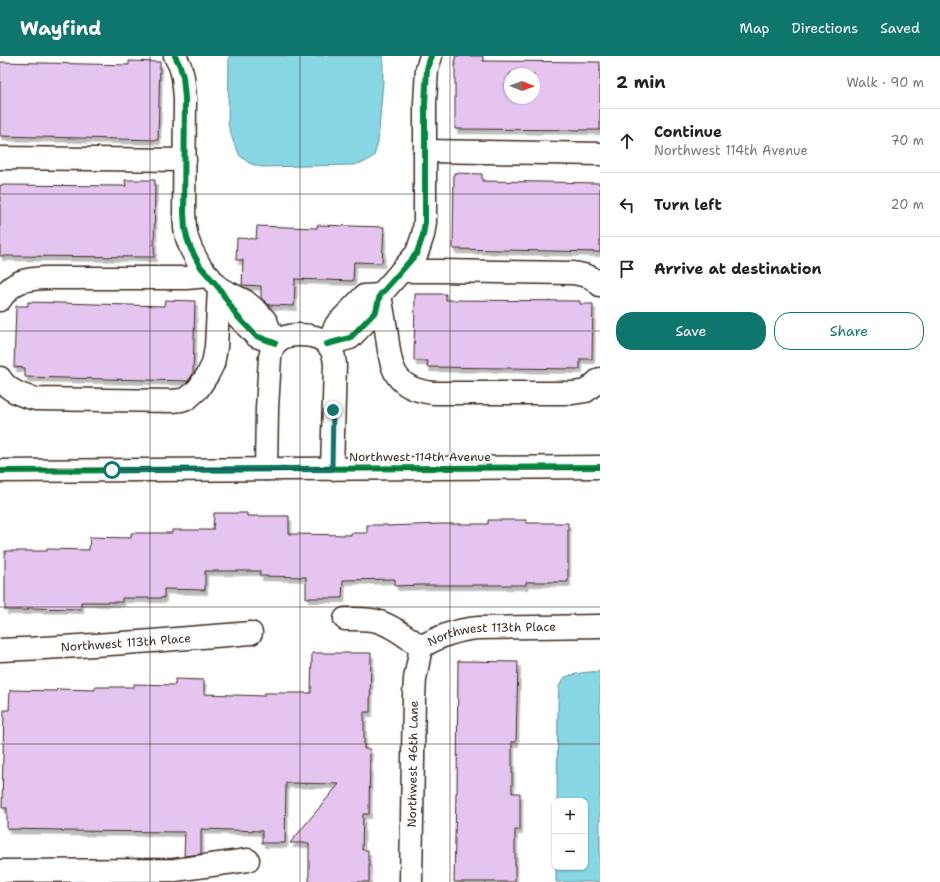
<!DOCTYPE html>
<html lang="en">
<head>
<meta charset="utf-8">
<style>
	body { margin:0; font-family:"Shantell Sans",sans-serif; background:#f6f6f6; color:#222 }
	.controls { position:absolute; right:12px; bottom:12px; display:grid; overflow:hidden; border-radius:8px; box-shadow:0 1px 3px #0004 }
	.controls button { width:36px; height:36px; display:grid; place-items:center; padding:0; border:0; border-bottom:1px solid #e0e0e0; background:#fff; color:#222; font:20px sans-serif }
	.compass { position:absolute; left:504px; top:12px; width:36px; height:36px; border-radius:50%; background:#fff; box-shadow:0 1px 3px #0004; rotate:91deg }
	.stop { position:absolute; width:12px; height:12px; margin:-9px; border:3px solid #0f766e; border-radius:50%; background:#fff }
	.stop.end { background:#0f766e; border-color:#fff; box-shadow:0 1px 4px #0008 }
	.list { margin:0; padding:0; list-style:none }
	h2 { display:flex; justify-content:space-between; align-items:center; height:52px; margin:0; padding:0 16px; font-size:17px }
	h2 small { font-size:13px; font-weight:400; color:#767676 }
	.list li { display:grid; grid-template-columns:26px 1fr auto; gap:12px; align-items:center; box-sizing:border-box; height:64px; padding:0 16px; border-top:1px solid #e0e0e0 }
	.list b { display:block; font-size:15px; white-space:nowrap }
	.list p { margin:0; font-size:13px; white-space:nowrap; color:#767676 }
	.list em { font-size:13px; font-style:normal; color:#767676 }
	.actions { display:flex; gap:8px; padding:12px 16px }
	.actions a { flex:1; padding:9px 0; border:1px solid #0f766e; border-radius:16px; text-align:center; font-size:14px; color:#0f766e }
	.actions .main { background:#0f766e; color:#fff }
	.icon { flex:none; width:22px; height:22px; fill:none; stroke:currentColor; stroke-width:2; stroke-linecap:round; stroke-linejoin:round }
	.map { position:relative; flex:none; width:600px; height:826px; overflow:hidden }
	header { display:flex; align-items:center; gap:24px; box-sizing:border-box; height:56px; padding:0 20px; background:#0f766e; color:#fff }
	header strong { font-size:19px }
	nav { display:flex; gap:22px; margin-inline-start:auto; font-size:14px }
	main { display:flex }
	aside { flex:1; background:#fff }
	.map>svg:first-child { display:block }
	.water { fill:#87d6e4; stroke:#699195 }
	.building { fill:#e5c4f0; stroke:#3b2a1e; fill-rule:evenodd; filter:url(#shadow) }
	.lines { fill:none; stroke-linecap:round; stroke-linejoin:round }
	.minor-casing { stroke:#3b2a1e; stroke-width:25 }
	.tertiary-casing { stroke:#3b2a1e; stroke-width:25 }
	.minor { stroke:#fff; stroke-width:22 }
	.tertiary { stroke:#fff; stroke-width:22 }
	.cycleway-casing { stroke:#fff; stroke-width:8 }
	.cycleway { stroke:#00873e; stroke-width:6 }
	.route { stroke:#0f766e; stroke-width:5 }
	.grid { fill:none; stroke:#3b2a1e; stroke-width:1; stroke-opacity:0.55 }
	.labels { text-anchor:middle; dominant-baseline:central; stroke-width:4; stroke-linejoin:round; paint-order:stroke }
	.street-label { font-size:12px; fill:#3b2a1e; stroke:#fff }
</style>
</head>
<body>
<header>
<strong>Wayfind</strong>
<nav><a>Map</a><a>Directions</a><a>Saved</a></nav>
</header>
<main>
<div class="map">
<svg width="600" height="826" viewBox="0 0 600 826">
	<defs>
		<filter id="shadow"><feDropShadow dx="2.5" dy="4.5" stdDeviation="0" flood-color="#0004"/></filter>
	</defs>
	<rect width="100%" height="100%" fill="#fff"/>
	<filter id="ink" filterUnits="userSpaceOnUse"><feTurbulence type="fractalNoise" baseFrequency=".025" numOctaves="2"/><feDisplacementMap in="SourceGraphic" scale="8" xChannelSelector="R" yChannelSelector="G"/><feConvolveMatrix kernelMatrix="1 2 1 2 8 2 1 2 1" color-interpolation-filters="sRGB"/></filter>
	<g filter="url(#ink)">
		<g class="water">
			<polygon points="229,0 383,0 383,26 378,86 374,100 365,106 353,109 261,111 249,107 240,100 233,85 228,68"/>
			<polygon points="600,615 600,826 556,826 556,811 585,811 585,745 557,745 558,649 559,630 565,621 580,617"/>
		</g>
		<g class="building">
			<path d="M455 0H483V5L600 6V74L455 73ZM510 18H534V42H510Z"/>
			<polygon points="129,5 160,6 158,84 0,80 0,6 129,9"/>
			<polygon points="454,117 482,118 482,125 600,127 600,196 453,193"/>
			<polygon points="125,124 155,124 154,201 0,200 0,129 126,130"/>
			<polygon points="317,169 384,171 382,207 354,206 353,225 295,223 294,250 269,249 261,242 261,230 242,229 243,204 236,204 237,182 256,183 257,170 317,172"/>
			<polygon points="415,238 446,238 446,244 580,245 580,248 593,248 592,303 580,303 580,313 427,311 428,305 414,305"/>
			<polygon points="165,244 195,245 193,318 188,325 25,321 25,312 14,311 16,250 28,250 28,246 164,250"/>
			<polygon points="214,457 247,457 247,460 289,460 289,478 351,479 351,477 367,477 367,469 387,469 387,470 441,468 488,468 488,464 526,464 526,467 568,467 568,526 526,526 526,529 421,529 395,530 395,523 343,524 342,542 306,542 306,521 260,520 260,515 205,515 205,534 164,533 164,542 122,542 122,546 81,546 81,553 28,552 28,554 5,554 5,495 47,495 47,493 89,494 90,481 131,482 131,477 172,477 172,474 213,474"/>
			<polygon points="312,597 371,597 370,656 364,656 364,693 370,693 369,758 363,758 362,794 368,794 368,805 369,805 369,826 309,826 309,787 290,787 339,728 286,727 285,787 262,787 262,775 201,773 201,798 184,800 185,776 62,775 62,774 7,773 7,752 2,752 3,699 4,654 9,654 10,634 56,635 57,633 95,634 95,631 134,631 134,628 175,629 175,623 204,624 204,638 264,640 264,637 311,637"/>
			<polygon points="458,605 518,606 516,686 512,686 512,737 520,737 520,774 515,774 515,826 454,826 456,737 457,737"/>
		</g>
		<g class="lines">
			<defs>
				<g id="minor">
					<polyline points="175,0 180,10 183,21 185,42 184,157 185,172 187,182 191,193 200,210 219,232 237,260 256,280 275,287"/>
					<polyline points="425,95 600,98"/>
					<polyline points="0,102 185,104"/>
					<path d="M401 215H439L573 217C584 219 593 220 600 229"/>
					<polyline points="219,232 245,245 258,256 266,265 275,287"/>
					<path d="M380 239C382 250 384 261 386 273 391 308 390 333 434 337H573L586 335 600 323"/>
					<path d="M0 244C13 225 24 223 45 222H186L209 220"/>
					<polyline points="327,288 350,282 376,255 380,239 389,229 417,197 423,179 425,166 425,47 427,13 431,0"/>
					<polyline points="327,288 336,269 364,240 380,239"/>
					<path d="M0 322C8 335 22 340 36 343L173 345 181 344 188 342 198 333 208 318 213 308 216 291 219 232"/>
					<path d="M266 413 267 353 270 301C271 296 272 291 276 287 281 281 291 279 299 279 320 279 333 286 335 308L332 413"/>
					<path id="s1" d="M345 563C356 563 367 562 377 565 393 570 407 581 421 591 440 580 456 574 478 572L600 570"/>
					<path id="s2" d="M0 594C84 591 168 584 251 577"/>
					<polyline points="0,815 175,814 248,804"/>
					<path id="s3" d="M411 826 414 640 415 623 421 591"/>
				</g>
				<polyline id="tertiary" points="0,415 600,411"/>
			</defs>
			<use href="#minor" class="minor-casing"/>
			<use href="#tertiary" class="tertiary-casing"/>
			<use href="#minor" class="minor"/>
			<use href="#tertiary" class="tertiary"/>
			<defs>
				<g id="cycleway">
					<polyline points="175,0 180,10 183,21 185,42 184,157 185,172 187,182 191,193 200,210 219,232 237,260 256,280 275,287"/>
					<polyline points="327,288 350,282 376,255 380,239 389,229 417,197 423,179 425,166 425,47 427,13 431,0"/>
					<polyline points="0,415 600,411"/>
				</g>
			</defs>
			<use href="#cycleway" class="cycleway-casing"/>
			<use href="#cycleway" class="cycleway"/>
		</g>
	</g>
	<g class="lines" filter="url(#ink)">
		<polyline class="route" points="112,414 332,413 333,354"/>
	</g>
	<path class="grid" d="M150 0V826M300 0V826M450 0V826M0 138H600M0 275H600M0 413H600M0 551H600M0 688H600"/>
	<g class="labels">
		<g class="street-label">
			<text x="420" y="401">Northwest 114th Avenue</text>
			<text stroke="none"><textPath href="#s1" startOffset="157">Northwest 113th Place</textPath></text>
			<text stroke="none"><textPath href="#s2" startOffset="126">Northwest 113th Place</textPath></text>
			<text stroke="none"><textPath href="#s3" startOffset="118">Northwest 46th Lane</textPath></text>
		</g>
	</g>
</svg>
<div class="controls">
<button>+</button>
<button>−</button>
</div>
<svg class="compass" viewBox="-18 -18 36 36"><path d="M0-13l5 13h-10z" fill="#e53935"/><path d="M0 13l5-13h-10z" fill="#767676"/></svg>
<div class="stop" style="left:112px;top:414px"></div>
<div class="stop end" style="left:333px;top:354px"></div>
</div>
<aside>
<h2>2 min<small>Walk · 90 m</small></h2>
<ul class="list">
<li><svg class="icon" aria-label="ahead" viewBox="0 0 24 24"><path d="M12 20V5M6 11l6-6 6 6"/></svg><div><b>Continue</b><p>Northwest 114th Avenue</p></div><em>70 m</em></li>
<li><svg class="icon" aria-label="left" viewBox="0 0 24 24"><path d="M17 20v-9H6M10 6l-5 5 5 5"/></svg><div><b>Turn left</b></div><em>20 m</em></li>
<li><svg class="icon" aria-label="arrive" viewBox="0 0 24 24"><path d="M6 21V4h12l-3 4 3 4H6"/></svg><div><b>Arrive at destination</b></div></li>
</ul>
<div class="actions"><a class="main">Save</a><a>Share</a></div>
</aside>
</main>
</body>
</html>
